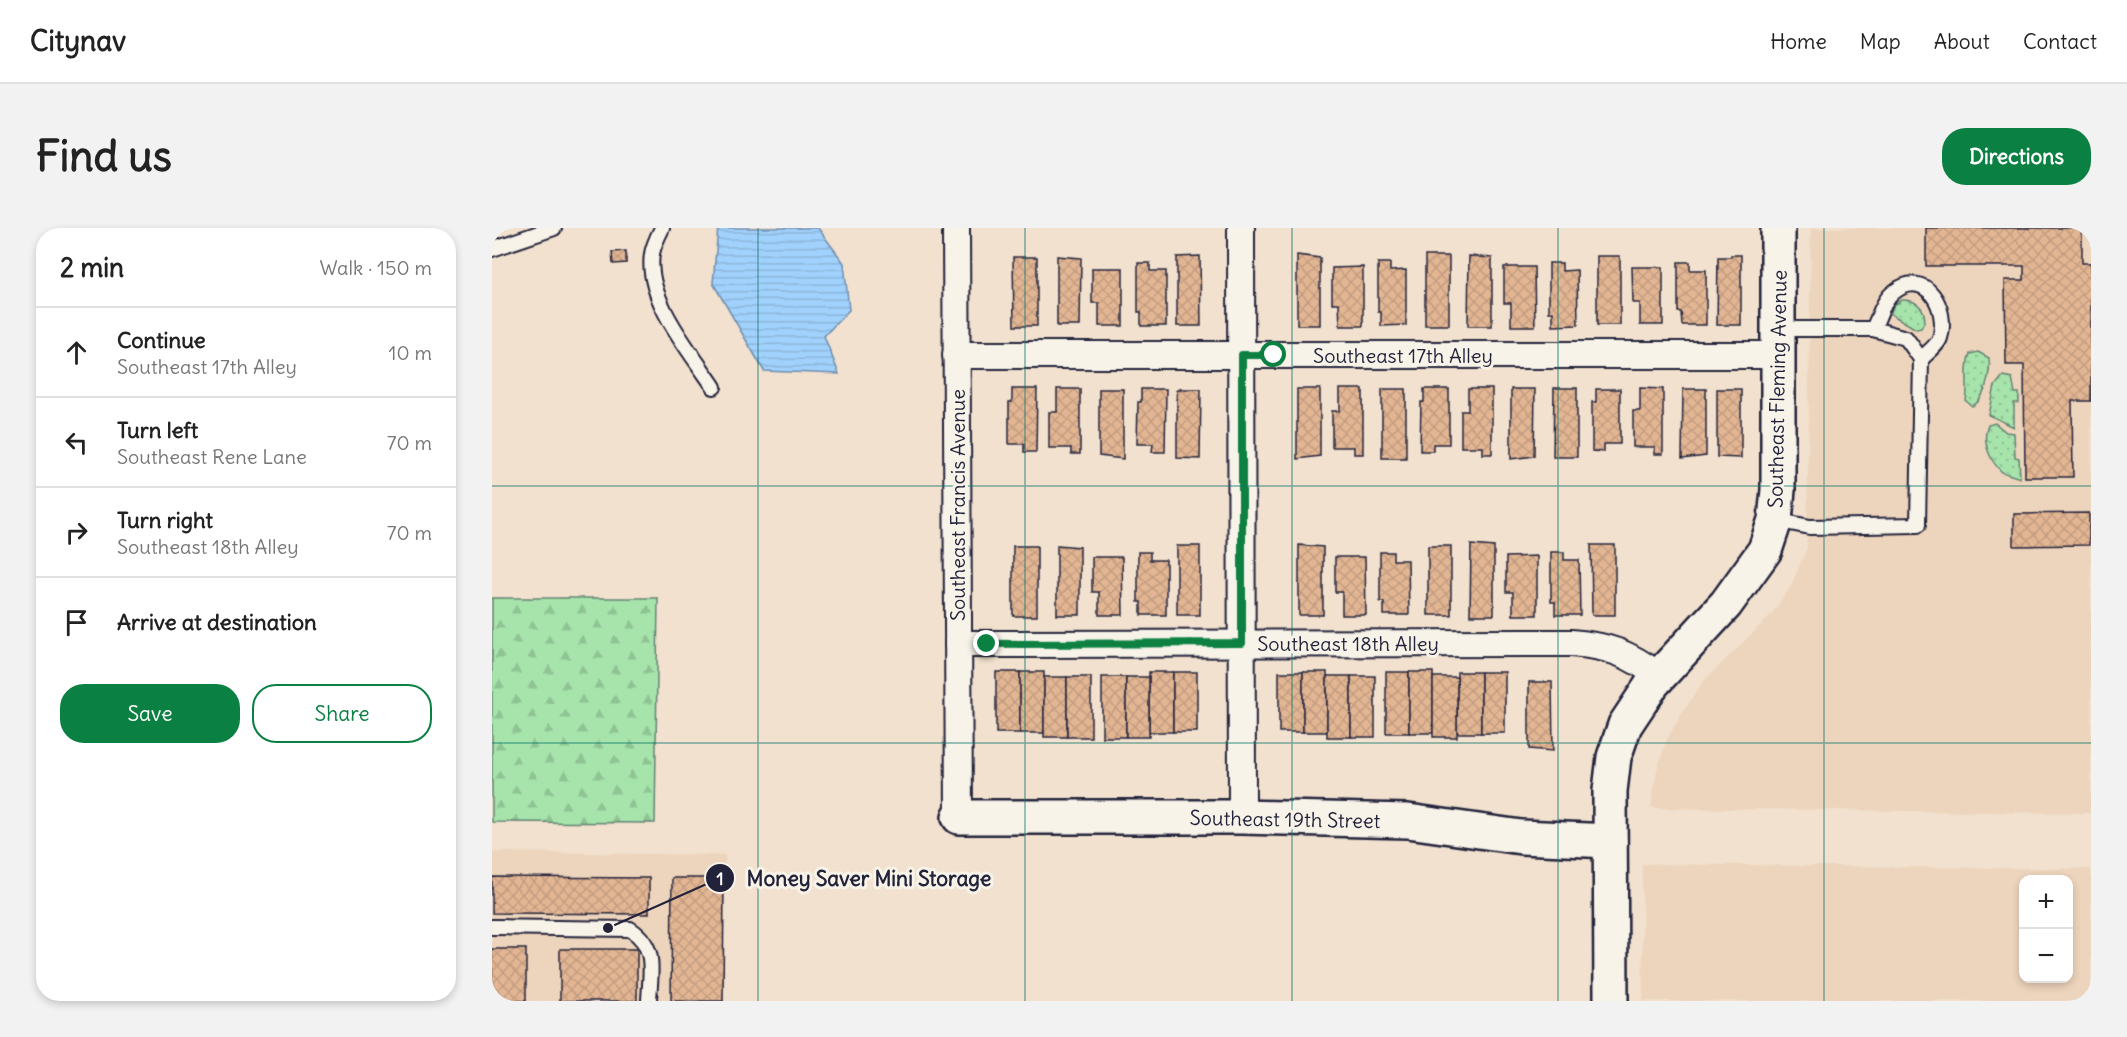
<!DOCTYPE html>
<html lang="en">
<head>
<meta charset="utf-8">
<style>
	body { margin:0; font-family:Delius,sans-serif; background:#f2f2f2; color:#222 }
	.controls { position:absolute; right:18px; bottom:18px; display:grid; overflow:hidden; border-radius:12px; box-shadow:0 3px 9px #0003 }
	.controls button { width:54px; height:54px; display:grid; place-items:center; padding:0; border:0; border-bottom:2px solid #e0e0e0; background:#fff; color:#222; font:30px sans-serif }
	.stop { position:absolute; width:18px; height:18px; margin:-14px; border:4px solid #0b8043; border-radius:50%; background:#fff }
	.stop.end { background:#0b8043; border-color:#fff; box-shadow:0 2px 6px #0008 }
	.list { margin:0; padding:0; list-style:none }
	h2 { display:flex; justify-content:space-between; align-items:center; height:78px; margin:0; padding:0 24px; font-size:26px }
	h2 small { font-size:20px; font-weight:400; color:#767676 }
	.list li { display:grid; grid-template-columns:39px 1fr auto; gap:18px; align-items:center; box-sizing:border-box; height:90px; padding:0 24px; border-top:2px solid #e0e0e0 }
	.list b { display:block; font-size:22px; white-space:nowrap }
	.list p { margin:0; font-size:20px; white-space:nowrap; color:#767676 }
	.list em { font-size:20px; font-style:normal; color:#767676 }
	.actions { display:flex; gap:12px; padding:18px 24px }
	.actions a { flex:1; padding:14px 0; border:2px solid #0b8043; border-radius:24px; text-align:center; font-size:21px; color:#0b8043 }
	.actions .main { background:#0b8043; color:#fff }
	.icon { flex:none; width:33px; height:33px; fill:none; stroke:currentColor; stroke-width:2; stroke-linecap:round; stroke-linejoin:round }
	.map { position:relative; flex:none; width:1599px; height:773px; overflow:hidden; border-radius:24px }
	header { display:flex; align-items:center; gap:36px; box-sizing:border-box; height:84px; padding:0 30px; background:#fff; border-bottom:2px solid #e0e0e0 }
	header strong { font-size:28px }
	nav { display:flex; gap:33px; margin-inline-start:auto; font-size:21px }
	.intro { display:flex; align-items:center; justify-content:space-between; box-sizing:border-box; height:144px; padding:0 36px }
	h1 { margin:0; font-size:42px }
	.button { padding:15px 27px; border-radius:24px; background:#0b8043; color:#fff; font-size:21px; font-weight:700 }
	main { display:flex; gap:36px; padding:0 36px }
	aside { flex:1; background:#fff; border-radius:24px; box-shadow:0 3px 9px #0003 }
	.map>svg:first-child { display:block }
	.built { fill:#edd4bc; fill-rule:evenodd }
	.grass { fill:url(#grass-dots); stroke:#648373; stroke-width:1.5 }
	.forest { fill:url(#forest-firs); stroke:#648373; stroke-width:1.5 }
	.water { fill:url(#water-rules); stroke:#6e8caf; stroke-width:1.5 }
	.building { fill:url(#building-cross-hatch); stroke:#22223b; stroke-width:1.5 }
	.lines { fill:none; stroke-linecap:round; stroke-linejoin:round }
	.service-casing { stroke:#22223b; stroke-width:18 }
	.minor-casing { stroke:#22223b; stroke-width:30 }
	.tertiary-casing { stroke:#22223b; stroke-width:38 }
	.service { stroke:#f7f3e8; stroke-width:14 }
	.minor { stroke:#f7f3e8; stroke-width:26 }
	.tertiary { stroke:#f7f3e8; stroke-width:33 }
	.route { stroke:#0b8043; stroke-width:8 }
	.grid { fill:none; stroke:#0f766e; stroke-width:1.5; stroke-opacity:0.55 }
	.labels { text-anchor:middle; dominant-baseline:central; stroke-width:6; stroke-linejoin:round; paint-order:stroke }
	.street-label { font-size:20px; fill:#22223b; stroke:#f7f3e8 }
	.leader { fill:none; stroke:#22223b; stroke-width:2 }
	.callout-dot { fill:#22223b; stroke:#f7f3e8; stroke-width:2 }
	.mark-label { font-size:18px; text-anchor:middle; font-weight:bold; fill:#fff }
	.callout-label { font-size:21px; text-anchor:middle; font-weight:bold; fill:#22223b; stroke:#f7f3e8; stroke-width:6; stroke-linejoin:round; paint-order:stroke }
</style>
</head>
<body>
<header>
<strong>Citynav</strong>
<nav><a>Home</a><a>Map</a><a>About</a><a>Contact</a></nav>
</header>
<div class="intro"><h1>Find us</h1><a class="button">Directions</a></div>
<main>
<aside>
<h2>2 min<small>Walk · 150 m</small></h2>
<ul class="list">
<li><svg class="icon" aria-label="ahead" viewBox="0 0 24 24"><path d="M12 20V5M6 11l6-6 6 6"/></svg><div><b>Continue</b><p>Southeast 17th Alley</p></div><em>10 m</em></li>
<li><svg class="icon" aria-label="left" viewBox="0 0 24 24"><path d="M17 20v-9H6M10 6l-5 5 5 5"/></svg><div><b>Turn left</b><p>Southeast Rene Lane</p></div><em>70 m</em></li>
<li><svg class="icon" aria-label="right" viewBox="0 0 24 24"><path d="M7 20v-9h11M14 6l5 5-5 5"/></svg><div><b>Turn right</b><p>Southeast 18th Alley</p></div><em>70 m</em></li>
<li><svg class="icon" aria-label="arrive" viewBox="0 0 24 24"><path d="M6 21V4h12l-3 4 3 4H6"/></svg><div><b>Arrive at destination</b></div></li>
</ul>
<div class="actions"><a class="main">Save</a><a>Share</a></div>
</aside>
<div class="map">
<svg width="1599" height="773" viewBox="0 0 1599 773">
	<defs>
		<pattern id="grass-dots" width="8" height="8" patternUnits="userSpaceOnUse" patternTransform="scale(1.5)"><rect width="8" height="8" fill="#a6e4ab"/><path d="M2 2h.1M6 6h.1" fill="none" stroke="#8fc394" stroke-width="1.8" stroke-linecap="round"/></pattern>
		<pattern id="forest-firs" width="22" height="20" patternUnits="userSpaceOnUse" patternTransform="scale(1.5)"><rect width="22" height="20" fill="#a6e4ab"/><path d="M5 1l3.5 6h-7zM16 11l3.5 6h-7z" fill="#8fc394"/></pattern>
		<pattern id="water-rules" width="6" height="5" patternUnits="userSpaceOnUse" patternTransform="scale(1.5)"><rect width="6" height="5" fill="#a1d2fd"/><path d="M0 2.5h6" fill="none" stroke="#8ab4da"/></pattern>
		<pattern id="building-cross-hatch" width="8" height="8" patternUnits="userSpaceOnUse" patternTransform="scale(1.5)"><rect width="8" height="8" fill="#e3b693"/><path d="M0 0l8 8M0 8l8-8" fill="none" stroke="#c29c80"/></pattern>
	</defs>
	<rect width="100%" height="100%" fill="#f1e1ce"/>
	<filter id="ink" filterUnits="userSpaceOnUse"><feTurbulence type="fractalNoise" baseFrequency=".0167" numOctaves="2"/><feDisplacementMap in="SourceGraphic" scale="12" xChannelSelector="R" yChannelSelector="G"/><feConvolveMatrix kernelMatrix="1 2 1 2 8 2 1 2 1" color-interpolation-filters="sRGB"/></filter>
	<g filter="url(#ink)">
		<g class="built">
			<polygon points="1319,0 1599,0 1599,585 1159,580 1165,542 1175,511 1191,484 1211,454 1280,386 1299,358 1315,320"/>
			<polygon points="0,624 233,627 231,773 0,773"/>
			<path d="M1150 636 1599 641V773H1151ZM1532 652H1576V750H1532Z"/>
		</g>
		<g class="grass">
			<path d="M1410 72C1426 71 1439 85 1429 100L1424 101 1399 86 1400 78Z"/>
			<path d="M1486 124 1497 130C1499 143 1493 173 1480 178L1474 173C1477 159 1472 137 1478 126Z"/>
			<polygon points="1511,148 1520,150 1523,165 1527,165 1527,175 1522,175 1522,199 1497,187 1503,158"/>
			<path d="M1503 195 1514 204 1522 205 1523 229 1527 230 1528 250 1510 244C1498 233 1489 213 1496 197Z"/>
		</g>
		<polygon class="forest" points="0,370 166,370 163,595 0,594"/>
		<polygon class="water" points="226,0 326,0 352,35 357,82 332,108 347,146 272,143 221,55"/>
		<g class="building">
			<polygon points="1434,0 1590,0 1590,35 1599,35 1599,173 1580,173 1581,249 1533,249 1532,137 1514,137 1513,52 1532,52 1532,38 1434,38"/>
			<polygon points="134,23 134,35 121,36 120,24"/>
			<polygon points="805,27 828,30 828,97 805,97"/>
			<polygon points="1239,27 1249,27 1249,97 1225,97 1226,29 1239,29"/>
			<polygon points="565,28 589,30 588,98 565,98"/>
			<polygon points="708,28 709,98 685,98 685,29"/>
			<rect x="933" y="28" width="24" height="69"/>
			<polygon points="977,28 1000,30 1000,98 976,98"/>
			<rect x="1105" y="28" width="23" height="69"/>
			<polygon points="521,29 545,29 545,98 522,98"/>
			<polygon points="1186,34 1198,34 1198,42 1214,42 1214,97 1190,97 1189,84 1186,84"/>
			<polygon points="646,35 658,35 658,43 674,43 674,98 649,98 649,84 646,84"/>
			<polygon points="886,35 898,35 898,43 914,42 914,97 889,98 889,84 886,84"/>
			<polygon points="1057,35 1070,35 1070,43 1085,42 1086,97 1061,98 1061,84 1057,84"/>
			<polygon points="871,39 871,98 848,98 847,75 840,75 840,40"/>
			<polygon points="1012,39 1042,39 1043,98 1019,98 1019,75 1012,75"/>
			<polygon points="1140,39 1171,39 1171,97 1148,97 1148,75 1141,75"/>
			<polygon points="600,40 631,40 631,98 607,98 607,75 600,75"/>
			<polygon points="1062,160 1085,160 1085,229 1061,229"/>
			<polygon points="1148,160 1171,161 1171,226 1163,226 1163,219 1141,219 1141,183 1148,183"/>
			<polygon points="520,161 545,161 544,224 532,224 532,216 517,216 517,174 520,174"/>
			<polygon points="565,161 588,161 588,226 579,226 579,220 557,220 557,184 565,184"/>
			<polygon points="607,161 631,161 631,231 607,228"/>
			<polygon points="649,161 674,161 673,224 660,224 661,216 645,216 646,174 649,174"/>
			<polygon points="685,161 709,161 708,231 685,230"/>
			<polygon points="805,161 828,161 828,228 805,231"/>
			<polygon points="848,161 871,161 871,226 862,226 862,219 840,219 840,183 848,183"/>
			<rect x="890" y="161" width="24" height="69"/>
			<polygon points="932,161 957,161 957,216 941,216 941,223 928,223 929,174 932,174"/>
			<polygon points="976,161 1000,161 1000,226 991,226 991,219 969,219 969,183 976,183"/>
			<polygon points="1019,161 1043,161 1042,228 1019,231"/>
			<polygon points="1104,161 1128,161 1128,216 1112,216 1112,224 1100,223 1100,174 1104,174"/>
			<polygon points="1191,161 1214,161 1214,228 1190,231"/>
			<polygon points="1225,161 1249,161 1249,230 1225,229"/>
			<polygon points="1597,285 1597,317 1522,318 1522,286"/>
			<polygon points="565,317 588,319 588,387 565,387"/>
			<polygon points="807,317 831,319 831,387 807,387"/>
			<polygon points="979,317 1002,319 1002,387 978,387"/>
			<polygon points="1099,317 1123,317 1123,387 1100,387"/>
			<rect x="521" y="318" width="24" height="70"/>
			<rect x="685" y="318" width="23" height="69"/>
			<rect x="936" y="318" width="23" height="69"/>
			<polygon points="646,324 658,324 658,332 674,332 674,387 649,387 649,374 646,374"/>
			<polygon points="888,324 901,324 901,332 916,332 917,387 892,387 892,374 888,374"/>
			<polygon points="1059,324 1072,324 1072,332 1087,332 1088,387 1063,387 1063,374 1059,374"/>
			<polygon points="1045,328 1045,387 1021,387 1021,364 1014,364 1014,329"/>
			<polygon points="600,329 630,329 631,387 607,387 607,364 600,364"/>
			<polygon points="843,329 873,329 874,387 850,387 850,364 843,364"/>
			<rect x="504" y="444" width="24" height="61"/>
			<rect x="528" y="444" width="24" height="61"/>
			<rect x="657" y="444" width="24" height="60"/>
			<rect x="681" y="444" width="24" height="60"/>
			<rect x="787" y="444" width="24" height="60"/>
			<rect x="811" y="444" width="24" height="60"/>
			<rect x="894" y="444" width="23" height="61"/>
			<rect x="917" y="444" width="24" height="61"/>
			<rect x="965" y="444" width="24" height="61"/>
			<rect x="989" y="444" width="24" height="61"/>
			<rect x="835" y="448" width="24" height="61"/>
			<rect x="859" y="448" width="24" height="61"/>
			<rect x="552" y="449" width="23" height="60"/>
			<rect x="575" y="449" width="24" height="60"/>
			<rect x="610" y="449" width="24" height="60"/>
			<rect x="634" y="449" width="23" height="60"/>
			<rect x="941" y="449" width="24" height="60"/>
			<polygon points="1037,454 1060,454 1061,523 1037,521"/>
			<polygon points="0,649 157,650 157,686 0,685"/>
			<polygon points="180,650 232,650 231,773 179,773"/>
			<rect x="0" y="721" width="34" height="52"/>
			<rect x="68" y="721" width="77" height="52"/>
		</g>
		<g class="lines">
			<defs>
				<g id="service">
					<path d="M170 0C166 8 161 18 160 26 153 71 199 124 222 159"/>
					<polyline points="0,21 62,0"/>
					<path d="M1381 101C1387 89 1391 72 1402 64 1434 39 1457 81 1448 110 1446 117 1435 125 1429 131"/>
					<polyline points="1283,292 1318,299 1426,297 1429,131 1414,110 1381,101 1286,101"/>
					<path d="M0 699 138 701C166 719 158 744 157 773"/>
				</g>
				<g id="minor">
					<polyline points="464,0 467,589"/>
					<polyline points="749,0 750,589"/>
					<polyline points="464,127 1286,127"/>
					<path d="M466 416 1079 415C1117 418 1136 425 1167 448"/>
				</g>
				<g id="tertiary">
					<polyline points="467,589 750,589 916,593 1029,609 1118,613"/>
					<polyline points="1119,773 1118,563 1122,529 1133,497 1161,455 1234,376 1273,322 1283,292 1286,262 1286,0"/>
				</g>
			</defs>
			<use href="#service" class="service-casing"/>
			<use href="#minor" class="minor-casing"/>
			<use href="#tertiary" class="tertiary-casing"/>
			<use href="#service" class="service"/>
			<use href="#minor" class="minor"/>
			<use href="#tertiary" class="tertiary"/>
		</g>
	</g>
	<g class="lines" filter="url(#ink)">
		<polyline class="route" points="495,416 750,415 750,127 782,127"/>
	</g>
	<path class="grid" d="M266 0V773M533 0V773M800 0V773M1066 0V773M1332 0V773M0 258H1599M0 515H1599"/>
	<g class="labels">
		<g class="street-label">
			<text x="911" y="127">Southeast 17th Alley</text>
			<text transform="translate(1285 161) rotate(-89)">Southeast Fleming Avenue</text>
			<text transform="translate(465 277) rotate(-90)">Southeast Francis Avenue</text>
			<text x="856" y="415">Southeast 18th Alley</text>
			<text transform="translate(793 591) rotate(1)">Southeast 19th Street</text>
		</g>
	</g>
	<path class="leader" d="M116 700L228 650"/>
	<g class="callout-dot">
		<circle cx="116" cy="700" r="6"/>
		<circle cx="228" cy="650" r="15"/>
	</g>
	<g class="mark-label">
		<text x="228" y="657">1</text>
	</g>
	<g class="callout-label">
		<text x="377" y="658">Money Saver Mini Storage</text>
	</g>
</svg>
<div class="controls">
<button>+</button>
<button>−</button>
</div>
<div class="stop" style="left:782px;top:127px"></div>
<div class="stop end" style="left:495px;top:416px"></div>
</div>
</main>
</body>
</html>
